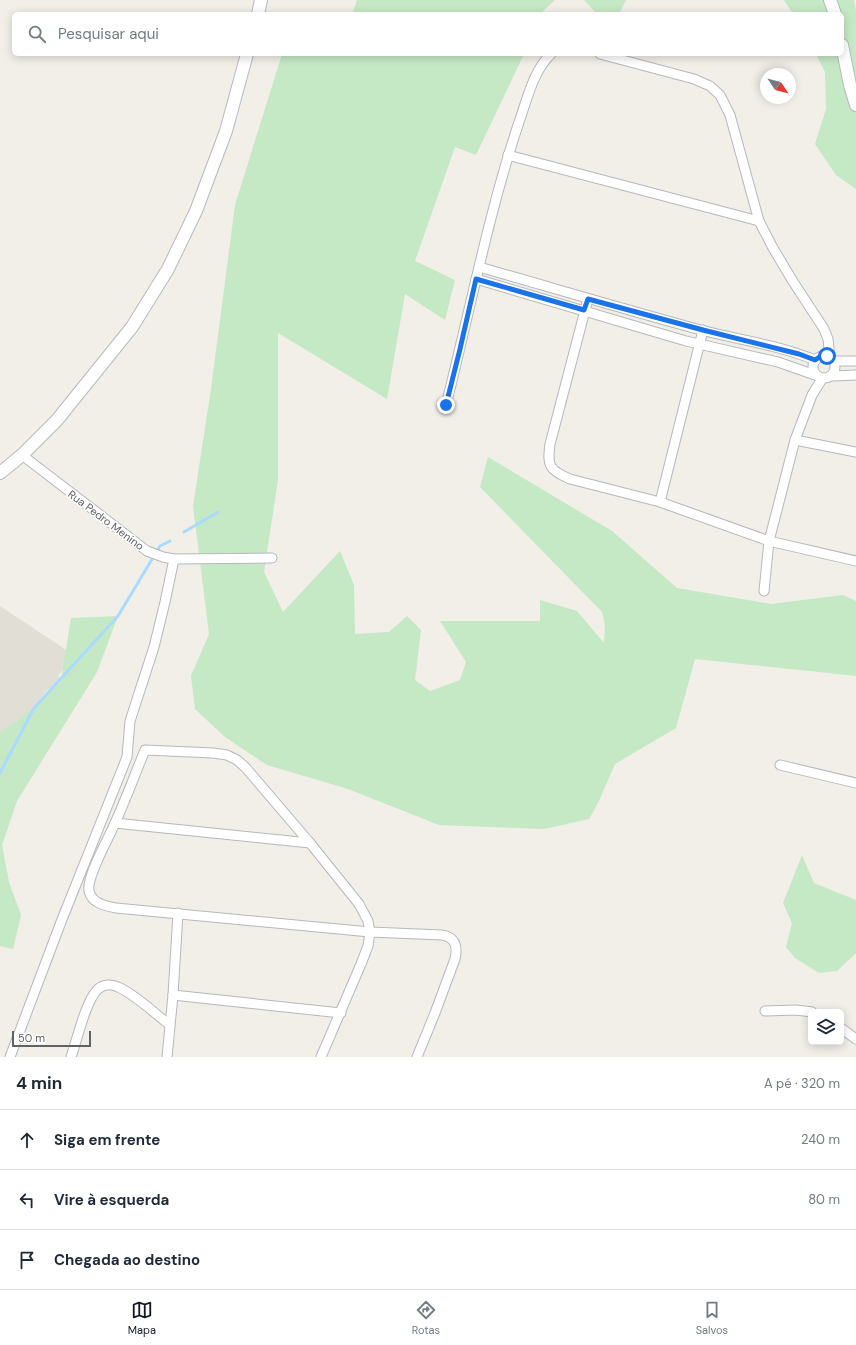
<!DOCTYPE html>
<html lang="pt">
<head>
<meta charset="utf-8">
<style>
	body { margin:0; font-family:"DM Sans",sans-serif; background:#f6f6f7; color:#1f2937 }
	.controls { position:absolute; right:12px; bottom:12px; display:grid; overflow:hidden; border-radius:6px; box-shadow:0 2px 10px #0003 }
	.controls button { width:36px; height:36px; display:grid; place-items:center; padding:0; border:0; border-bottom:1px solid #e0e1e3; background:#fff; color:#1f2937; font:20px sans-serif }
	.compass { position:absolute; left:760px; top:68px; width:36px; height:36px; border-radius:50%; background:#fff; box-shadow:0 2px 10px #0003; rotate:125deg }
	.scale { position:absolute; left:12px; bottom:10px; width:79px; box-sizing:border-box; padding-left:4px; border:2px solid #5f6368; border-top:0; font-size:11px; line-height:14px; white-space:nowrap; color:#5f6368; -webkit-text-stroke:3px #fff; paint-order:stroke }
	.stop { position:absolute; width:12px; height:12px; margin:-9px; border:3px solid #1a73e8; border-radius:50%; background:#fff }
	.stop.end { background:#1a73e8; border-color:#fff; box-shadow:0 1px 4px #0008 }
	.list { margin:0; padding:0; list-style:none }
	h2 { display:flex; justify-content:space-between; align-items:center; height:52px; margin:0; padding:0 16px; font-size:17px }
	h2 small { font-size:13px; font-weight:400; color:#747a83 }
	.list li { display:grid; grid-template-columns:26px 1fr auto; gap:12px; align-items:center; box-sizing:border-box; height:60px; padding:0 16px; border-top:1px solid #e0e1e3 }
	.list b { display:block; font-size:15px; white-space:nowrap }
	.list em { font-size:13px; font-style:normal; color:#747a83 }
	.icon { flex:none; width:22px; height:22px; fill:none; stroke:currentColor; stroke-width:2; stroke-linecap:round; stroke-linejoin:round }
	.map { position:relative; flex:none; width:856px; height:1057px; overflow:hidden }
	.search { position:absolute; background:#fff; box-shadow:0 2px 10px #0003; left:12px; right:12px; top:12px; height:44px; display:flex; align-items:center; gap:10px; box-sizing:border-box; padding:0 14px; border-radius:6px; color:#747a83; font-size:15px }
	.sheet { height:232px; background:#fff }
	nav { display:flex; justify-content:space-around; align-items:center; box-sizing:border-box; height:56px; border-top:1px solid #e0e1e3; background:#fff; font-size:11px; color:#747a83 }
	nav a { display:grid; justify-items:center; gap:2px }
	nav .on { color:#111827 }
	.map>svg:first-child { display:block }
	.education { fill:#e1ded6 }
	.green { fill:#c5e8c5 }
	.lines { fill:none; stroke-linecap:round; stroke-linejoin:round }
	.stream { stroke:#aadaff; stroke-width:3 }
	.street-casing { stroke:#b5b8bc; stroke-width:11 }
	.secondary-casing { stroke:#b6babf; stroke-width:14 }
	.street { stroke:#fff; stroke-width:9 }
	.secondary { stroke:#fff; stroke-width:12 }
	.route { stroke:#1a73e8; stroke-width:5 }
	.labels { text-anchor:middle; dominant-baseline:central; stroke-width:3; stroke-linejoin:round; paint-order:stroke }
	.street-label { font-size:11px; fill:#5f6368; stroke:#fff }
</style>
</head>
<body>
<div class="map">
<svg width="856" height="1057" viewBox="0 0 856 1057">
	<rect width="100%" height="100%" fill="#f1efe8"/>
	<polygon class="education" points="0,606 74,655 58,676 61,681 47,690 27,716 0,736"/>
	<g class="green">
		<polygon points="357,0 555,0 543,11 542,14 352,14"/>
		<polygon points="584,0 626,0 619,14 597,14"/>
		<polygon points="784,0 854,0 856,10 856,189 836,175 815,144 826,109 825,72 816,54 842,54 842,14 793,14"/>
		<polygon points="282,54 524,54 476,155 455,147 415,261 455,280 445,320 405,294 387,399 278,333 278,480 264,572 283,612 340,551 354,585 355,634 389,632 407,616 421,630 415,680 430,691 460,680 466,662 440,621 540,621 540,600 577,611 604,643 605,625 602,612 480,487 488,457 612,531 677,588 771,604 843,595 856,601 856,676 695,659 676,728 615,764 598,803 589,819 544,829 439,825 348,789 267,765 225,737 195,709 191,676 209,634 193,506 211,389 235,205"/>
		<polygon points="118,616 97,672 17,801 2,845 9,882 21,915 13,949 0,946 0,733 34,708 61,681 71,618"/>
		<polygon points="802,855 814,883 856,900 856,953 837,971 819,973 795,958 786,947 792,923 783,903"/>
	</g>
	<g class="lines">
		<g class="stream">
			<polyline points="184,532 218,512"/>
			<polyline points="0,773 34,708 118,616 160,546 170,541"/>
		</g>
		<defs>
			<g id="street">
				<polyline points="600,54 694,79 710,86 720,95 730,115 759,221 773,248 792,280 824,329 828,339 830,358"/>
				<polyline points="508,155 759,221"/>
				<path d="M479 267C553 288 627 310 701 330 739 340 779 345 815 360"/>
				<polyline points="476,279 686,341 778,362 815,375"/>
				<path d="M588 299 550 444C547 466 549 470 570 479L660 502 769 541 856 561"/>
				<circle cx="824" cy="367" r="11"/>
				<polyline points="834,361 856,361"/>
				<polyline points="832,376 856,375"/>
				<path d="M446 405C470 311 488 215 519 122 527 100 533 71 551 54"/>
				<polyline points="795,440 856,452"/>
				<polyline points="22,455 147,551 163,557 174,559 272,558"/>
				<polyline points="660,502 703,330"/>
				<polyline points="764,591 769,541 795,440 812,395 822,379"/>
				<path d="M145 750 213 753 227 755 237 760 245 767 310 843 359 904 368 921 370 932 116 908C106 906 92 904 89 891 86 877 109 838 115 823 126 799 135 774 145 750Z"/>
				<polyline points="780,765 856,783"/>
				<polyline points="115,823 310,843"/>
				<polyline points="173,995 341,1013"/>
				<polyline points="765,1011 796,1010 812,1012"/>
				<polyline points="841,1028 856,1039"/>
				<polyline points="10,1057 61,922 127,757 130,721 154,647 165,602 174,559"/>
				<path d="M71 1057C77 1040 86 1000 98 989 104 984 112 984 118 987 135 994 155 1014 170 1025"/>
				<polyline points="167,1057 173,995 178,913"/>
				<path d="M321 1057 361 964 368 946 370 932 442 935C455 937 458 946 455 959L435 1013 417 1057"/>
			</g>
			<g id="secondary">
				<polyline points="830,0 835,14"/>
				<polyline points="258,14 261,0"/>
				<polyline points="842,45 850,85 856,105"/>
				<polyline points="0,473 22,455 57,420 132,327 168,269 196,211 226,131 247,54"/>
			</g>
		</defs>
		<use href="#street" class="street-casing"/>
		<use href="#secondary" class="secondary-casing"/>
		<use href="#street" class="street"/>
		<use href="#secondary" class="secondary"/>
	</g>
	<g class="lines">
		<polyline class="route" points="446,405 460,349 476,279 584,310 588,299 703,330 799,354 815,360 821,356 827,356"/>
	</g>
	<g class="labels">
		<g class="street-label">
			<text transform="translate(106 520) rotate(37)">Rua Pedro Menino</text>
		</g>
	</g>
</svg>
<div class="controls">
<button><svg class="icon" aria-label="layers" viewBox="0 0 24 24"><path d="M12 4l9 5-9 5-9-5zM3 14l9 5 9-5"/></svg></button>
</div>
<svg class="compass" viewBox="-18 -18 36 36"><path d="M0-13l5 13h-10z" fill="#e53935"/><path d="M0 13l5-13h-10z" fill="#747a83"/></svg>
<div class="scale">50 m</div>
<div class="stop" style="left:827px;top:356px"></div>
<div class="stop end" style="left:446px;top:405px"></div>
<div class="search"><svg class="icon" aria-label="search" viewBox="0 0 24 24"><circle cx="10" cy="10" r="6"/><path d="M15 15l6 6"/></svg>Pesquisar aqui</div>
</div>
<section class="sheet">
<h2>4 min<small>A pé · 320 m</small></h2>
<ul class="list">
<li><svg class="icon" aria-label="ahead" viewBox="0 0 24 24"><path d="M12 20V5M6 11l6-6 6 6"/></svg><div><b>Siga em frente</b></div><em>240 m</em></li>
<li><svg class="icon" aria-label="left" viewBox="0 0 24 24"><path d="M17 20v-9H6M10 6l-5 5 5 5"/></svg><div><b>Vire à esquerda</b></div><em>80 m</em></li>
<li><svg class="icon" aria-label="arrive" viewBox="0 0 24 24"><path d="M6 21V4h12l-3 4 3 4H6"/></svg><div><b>Chegada ao destino</b></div></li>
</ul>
</section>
<nav>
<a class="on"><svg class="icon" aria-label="map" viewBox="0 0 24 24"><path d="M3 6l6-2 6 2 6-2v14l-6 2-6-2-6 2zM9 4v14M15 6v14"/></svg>Mapa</a>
<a><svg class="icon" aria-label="directions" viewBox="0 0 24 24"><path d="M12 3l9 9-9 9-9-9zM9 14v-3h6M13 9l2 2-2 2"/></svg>Rotas</a>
<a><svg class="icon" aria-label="saved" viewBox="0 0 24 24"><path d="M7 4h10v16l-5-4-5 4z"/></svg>Salvos</a>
</nav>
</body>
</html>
